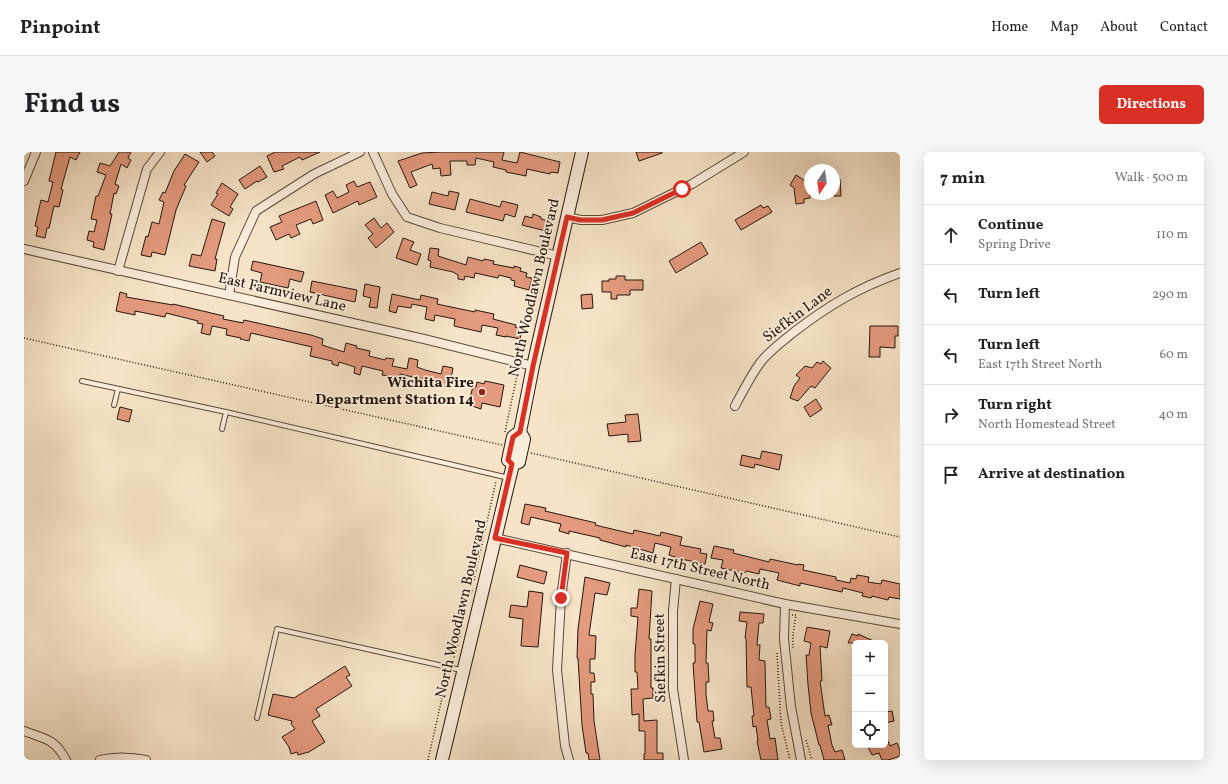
<!DOCTYPE html>
<html lang="en">
<head>
<meta charset="utf-8">
<style>
	body { margin:0; font-family:Vollkorn,serif; background:#f6f6f6; color:#202124 }
	.controls { position:absolute; right:12px; bottom:12px; display:grid; overflow:hidden; border-radius:6px; box-shadow:0 4px 16px #0002 }
	.controls button { width:36px; height:36px; display:grid; place-items:center; padding:0; border:0; border-bottom:1px solid #e0e0e0; background:#fff; color:#202124; font:20px sans-serif }
	.compass { position:absolute; left:780px; top:12px; width:36px; height:36px; border-radius:50%; background:#fff; box-shadow:0 4px 16px #0002; rotate:193deg }
	.stop { position:absolute; width:12px; height:12px; margin:-9px; border:3px solid #d93025; border-radius:50%; background:#fff }
	.stop.end { background:#d93025; border-color:#fff; box-shadow:0 1px 4px #0008 }
	.list { margin:0; padding:0; list-style:none }
	h2 { display:flex; justify-content:space-between; align-items:center; height:52px; margin:0; padding:0 16px; font-size:17px }
	h2 small { font-size:13px; font-weight:400; color:#757577 }
	.list li { display:grid; grid-template-columns:26px 1fr auto; gap:12px; align-items:center; box-sizing:border-box; height:60px; padding:0 16px; border-top:1px solid #e0e0e0 }
	.list b { display:block; font-size:15px; white-space:nowrap }
	.list p { margin:0; font-size:13px; white-space:nowrap; color:#757577 }
	.list em { font-size:13px; font-style:normal; color:#757577 }
	.icon { flex:none; width:22px; height:22px; fill:none; stroke:currentColor; stroke-width:2; stroke-linecap:round; stroke-linejoin:round }
	.map { position:relative; flex:none; width:876px; height:608px; overflow:hidden; border-radius:6px }
	header { display:flex; align-items:center; gap:24px; box-sizing:border-box; height:56px; padding:0 20px; background:#fff; border-bottom:1px solid #e0e0e0 }
	header strong { font-size:19px }
	nav { display:flex; gap:22px; margin-inline-start:auto; font-size:14px }
	.intro { display:flex; align-items:center; justify-content:space-between; box-sizing:border-box; height:96px; padding:0 24px }
	h1 { margin:0; font-size:28px }
	.button { padding:10px 18px; border-radius:6px; background:#d93025; color:#fff; font-size:14px; font-weight:700 }
	main { display:flex; gap:24px; padding:0 24px }
	aside { flex:1; background:#fff; border-radius:6px; box-shadow:0 4px 16px #0002 }
	.map>svg:first-child { display:block }
	.building { fill:#e49a7e; stroke:#24170e }
	.lines { fill:none; stroke-linecap:round; stroke-linejoin:round }
	.service-casing { stroke:#594a3c; stroke-width:6 }
	.minor-casing { stroke:#594a3c; stroke-width:10 }
	.secondary-casing { stroke:#24170e; stroke-width:14 }
	.path { stroke:#24170e; stroke-width:1.5; stroke-dasharray:1 2; stroke-linecap:butt }
	.service { stroke:#faeddb; stroke-width:4 }
	.minor { stroke:#faeddb; stroke-width:8 }
	.secondary { stroke:#faeddb; stroke-width:12 }
	.route { stroke:#d93025; stroke-width:5 }
	.poi-dot { fill:#8f2418; stroke:#faeddb; stroke-width:1.5 }
	.labels { text-anchor:middle; dominant-baseline:central; stroke-width:3.5; stroke-linejoin:round; paint-order:stroke }
	.street-label { font-size:15px; fill:#24170e; stroke:#faeddb }
	.poi-label { font-size:15px; font-weight:bold; fill:#24170e; stroke:#faeddb; text-anchor:end }
</style>
</head>
<body>
<header>
<strong>Pinpoint</strong>
<nav><a>Home</a><a>Map</a><a>About</a><a>Contact</a></nav>
</header>
<div class="intro"><h1>Find us</h1><a class="button">Directions</a></div>
<main>
<div class="map">
<svg width="876" height="608" viewBox="0 0 876 608">
	<rect width="100%" height="100%" fill="#f7e4c8"/>
	<filter id="stains"><feTurbulence type="fractalNoise" baseFrequency=".005" numOctaves="4"/><feColorMatrix values="0 0 0 0 .2 0 0 0 0 .09 0 0 0 0 .02 0 0 0 .5 -.17"/></filter>
	<radialGradient id="worn" r=".72"><stop offset=".6" stop-color="#630" stop-opacity="0"/><stop offset="1" stop-color="#630" stop-opacity=".3"/></radialGradient>
	<g class="building">
		<polygon points="32,0 56,0 52,8 46,5 37,37 39,38 35,55 30,54 25,76 23,76 21,86 12,84 14,75 11,74 17,48 24,50 29,30 25,29"/>
		<polygon points="95,0 107,0 104,6 107,8 103,16 97,12 91,32 95,34 92,42 90,41 86,62 88,62 80,98 69,95 70,90 63,88 65,79 70,80 73,68 67,67 72,44 74,44 82,23 73,20 76,11 86,14"/>
		<polygon points="176,0 188,0 191,4 183,10"/>
		<polygon points="251,0 296,0 278,8 276,5 258,14 260,17 250,20 243,4"/>
		<polygon points="417,0 480,0 478,8 493,11 496,0 536,10 534,21 527,20 526,22 503,17 502,24 482,20 482,18 469,15 470,10 452,6 451,13 443,13 443,9 426,9 427,23 417,24 416,16 409,17 408,12 387,20 393,33 386,36 374,9 398,1"/>
		<polygon points="612,0 638,0 638,1 615,9"/>
		<polygon points="161,2 175,10 160,33 162,34 152,58 141,103 128,100 127,105 117,103 122,84 124,85 128,70 135,72 140,50 135,48 139,40 141,41 150,19"/>
		<polygon points="236,14 243,25 234,30 233,29 221,37 215,28"/>
		<polygon points="772,23 786,32 786,46 780,47 780,51 772,52 770,36 766,33"/>
		<polygon points="810,27 816,27 817,44 810,44"/>
		<polygon points="330,29 333,35 346,30 353,45 335,53 334,49 309,61 301,43 309,39 313,46 325,40 322,33"/>
		<polygon points="198,31 214,42 206,55 209,57 205,64 187,53 194,42 192,41"/>
		<polygon points="425,39 435,41 431,58 405,52 408,40 424,44"/>
		<polygon points="446,47 476,55 478,49 494,53 491,65 481,62 479,69 442,60"/>
		<polygon points="292,49 299,68 289,72 287,67 272,73 276,82 267,86 265,82 252,88 246,75 258,70 255,64"/>
		<polygon points="737,53 739,56 744,54 748,60 717,78 711,68"/>
		<polygon points="509,62 517,65 517,67 524,69 522,79 498,73 501,64 508,66"/>
		<polygon points="350,66 357,76 363,71 370,80 352,96 344,86 349,82 341,73"/>
		<polygon points="188,67 201,71 191,107 193,107 191,119 165,114 168,102 177,104"/>
		<polygon points="379,86 390,90 386,98 397,102 393,113 372,106"/>
		<polygon points="677,90 684,102 652,121 645,109"/>
		<polygon points="406,96 415,97 414,104 442,113 444,105 459,109 460,107 470,109 469,112 490,116 490,114 497,116 496,119 503,121 502,125 508,126 505,138 490,134 491,129 487,128 487,126 475,123 474,126 451,121 450,126 441,124 440,128 434,127 434,123 429,120 406,115 407,109 404,108"/>
		<polygon points="229,109 280,120 277,130 266,127 264,136 236,130 238,121 227,118"/>
		<polygon points="592,124 601,124 601,128 619,128 619,138 606,138 606,143 593,143 593,147 587,147 587,140 578,140 578,129 585,129 585,127 592,127"/>
		<polygon points="288,129 333,138 331,150 286,140"/>
		<polygon points="341,132 356,135 353,156 345,155 347,146 339,144"/>
		<polygon points="96,140 103,142 102,145 149,153 149,152 200,164 199,167 219,171 220,168 287,183 299,187 298,193 320,200 322,191 333,194 332,196 346,199 345,204 361,208 362,206 370,207 368,214 383,217 385,206 394,208 393,215 401,218 417,222 419,214 429,216 425,236 405,231 406,229 376,222 375,226 358,223 359,219 338,214 336,223 330,221 331,215 315,210 314,214 308,212 308,209 286,204 288,195 227,181 225,189 216,187 217,186 202,183 203,177 188,174 186,183 177,181 179,172 173,171 174,169 142,161 141,165 111,159 111,163 92,159"/>
		<polygon points="368,142 396,148 397,143 414,147 413,152 451,160 451,158 470,162 469,167 492,173 491,175 498,177 496,187 482,184 482,185 472,183 474,176 458,173 457,180 430,174 431,167 411,163 410,169 401,167 403,155 388,152 387,156 374,154 372,161 365,159"/>
		<polygon points="568,142 569,156 558,157 557,143"/>
		<polygon points="846,174 874,174 874,184 871,184 871,196 856,195 856,205 845,205"/>
		<polygon points="799,209 807,216 791,236 787,234 774,249 766,246 770,234 776,226 772,223 781,214 788,216 793,210 797,212"/>
		<polygon points="461,229 480,233 476,255 458,251 457,257 448,254 449,247 446,246 449,234 452,235 453,230 460,232"/>
		<polygon points="792,247 798,257 786,265 780,255"/>
		<polygon points="96,255 108,258 105,270 93,267"/>
		<polygon points="614,262 617,289 604,290 604,282 585,284 583,272 602,270 601,263"/>
		<polygon points="738,299 758,303 755,318 731,312 730,316 716,313 718,303 736,307"/>
		<polygon points="501,352 522,356 521,359 572,371 571,373 609,382 610,378 636,384 637,380 658,385 656,393 677,397 676,401 683,402 681,412 657,407 645,403 647,395 631,391 629,401 602,393 602,395 576,388 576,386 545,379 545,382 535,379 537,372 520,368 507,365 505,373 497,371"/>
		<polygon points="690,394 710,398 709,401 745,410 746,407 774,413 774,412 780,413 779,418 812,425 812,428 826,431 827,426 832,427 833,423 845,425 844,430 857,432 858,428 876,432 876,447 865,445 864,448 848,444 847,446 838,444 839,441 819,436 818,440 776,431 776,434 753,428 755,421 736,417 735,422 722,419 721,421 697,416 699,408 687,406"/>
		<polygon points="496,413 523,420 520,432 493,425"/>
		<polygon points="561,425 586,431 583,443 571,441 565,483 572,484 571,507 566,507 566,521 570,521 571,530 567,530 567,542 569,542 570,569 576,608 565,608 564,601 562,601 558,573 554,506 553,506 554,477"/>
		<polygon points="615,437 628,439 625,487 627,487 627,536 629,536 629,546 619,547 620,569 633,568 633,601 639,601 639,608 620,608 620,602 621,602 621,579 615,579 615,562 608,563 607,537 614,537 613,520 611,520 611,503 614,465 607,464 607,456 613,456"/>
		<polygon points="505,439 519,441 514,495 497,494 499,467 485,465 487,453 503,455"/>
		<polygon points="676,449 689,452 685,470 689,471 687,479 683,478 682,511 684,511 685,530 682,530 682,542 684,559 689,559 690,569 688,569 691,586 696,586 698,597 680,600 675,570 673,570 669,511 671,511 671,492 669,492 669,477"/>
		<polygon points="716,460 740,462 739,471 735,471 733,493 736,493 735,508 741,509 742,555 745,555 747,567 743,568 746,587 751,586 754,608 737,608 733,589 734,589 732,574 729,575 728,564 730,564 727,535 723,535 722,486 721,486 723,470 715,469"/>
		<polygon points="783,475 806,479 803,496 796,494 798,529 796,529 801,564 805,563 808,573 804,573 808,593 811,600 818,598 821,608 800,608 796,593 795,593 787,561 784,533 782,503 785,503 787,491 780,489"/>
		<polygon points="828,482 834,484 834,482 854,491 824,491"/>
		<polygon points="321,514 326,523 322,525 328,534 292,557 296,564 288,569 301,590 285,600 274,603 273,600 267,602 265,595 258,585 271,577 267,572 268,569 244,563 249,542 270,546"/>
		<polygon points="868,559 870,569 861,571 861,560"/>
		<polygon points="861,582 866,594 873,591 876,598 876,604 864,608 858,608 855,601 848,603 844,595 849,593 861,593"/>
	</g>
	<g class="lines">
		<defs>
			<g id="service">
				<polyline points="58,229 202,260 485,326"/>
				<polyline points="90,253 94,237"/>
				<polyline points="198,277 202,260"/>
				<polyline points="233,566 253,477 437,518"/>
			</g>
			<g id="minor">
				<polyline points="349,0 368,42 383,65 416,76 534,104"/>
				<polyline points="0,29 12,0"/>
				<polyline points="543,65 557,68 578,68 609,61 668,32 720,0"/>
				<polyline points="0,97 400,187 509,214"/>
				<polyline points="94,119 123,17 136,0"/>
				<polyline points="205,143 211,105 232,59 290,22 336,0"/>
				<path d="M711 254C719 239 726 225 736 211 745 199 758 190 770 180 805 153 834 136 876 121"/>
				<polyline points="471,386 761,452 876,472"/>
				<polyline points="543,401 537,446 533,518 541,594 545,608"/>
				<polyline points="652,427 649,459 649,537 660,608"/>
				<polyline points="761,452 760,487 767,555 777,608"/>
				<path d="M0 579C21 587 30 586 42 608"/>
				<path d="M76 608C92 604 107 605 122 608"/>
			</g>
			<g id="secondary">
				<polyline points="489,312 495,310 500,287 496,280 509,214 558,0"/>
				<polyline points="489,312 484,308 489,285 496,280"/>
				<polyline points="418,608 489,312"/>
			</g>
		</defs>
		<use href="#service" class="service-casing"/>
		<use href="#minor" class="minor-casing"/>
		<use href="#secondary" class="secondary-casing"/>
		<g class="path">
			<polyline points="0,186 478,293"/>
			<polyline points="498,203 504,189"/>
			<polyline points="481,280 494,219"/>
			<polyline points="507,301 876,385"/>
			<polyline points="450,428 472,329"/>
			<polyline points="768,463 772,463 769,482 769,496"/>
			<polyline points="753,501 757,571 766,608"/>
			<polyline points="428,511 433,497 444,447 449,436"/>
			<polyline points="782,588 788,608"/>
			<polyline points="404,608 421,533 426,521"/>
		</g>
		<use href="#service" class="service"/>
		<use href="#minor" class="minor"/>
		<use href="#secondary" class="secondary"/>
	</g>
	<g class="lines">
		<polyline class="route" points="537,446 543,401 471,386 488,312 484,308 489,285 496,280 509,214 543,65 556,68 578,68 609,61 658,37"/>
	</g>
	<circle class="poi-dot" cx="458" cy="240" r="4"/>
	<g class="labels">
		<g class="street-label">
			<text transform="translate(511 136) rotate(-77)">North Woodlawn Boulevard</text>
			<text transform="translate(258 141) rotate(13)">East Farmview Lane</text>
			<text transform="translate(774 163) rotate(-37)">Siefkin Lane</text>
			<text transform="translate(676 418) rotate(13)">East 17th Street North</text>
			<text transform="translate(438 457) rotate(-77)">North Woodlawn Boulevard</text>
			<text transform="translate(637 506) rotate(-91)">Siefkin Street</text>
		</g>
		<g class="poi-label">
			<text x="450" y="231">Wichita Fire<tspan x="450" dy="17">Department Station 14</tspan></text>
		</g>
	</g>
	<rect width="100%" height="100%" filter="url(#stains)"/>
	<rect width="100%" height="100%" fill="url(#worn)"/>
</svg>
<div class="controls">
<button>+</button>
<button>−</button>
<button><svg class="icon" aria-label="locate" viewBox="0 0 24 24"><circle cx="12" cy="12" r="6"/><path d="M12 2v4M12 18v4M2 12h4M18 12h4"/></svg></button>
</div>
<svg class="compass" viewBox="-18 -18 36 36"><path d="M0-13l5 13h-10z" fill="#e53935"/><path d="M0 13l5-13h-10z" fill="#757577"/></svg>
<div class="stop" style="left:658px;top:37px"></div>
<div class="stop end" style="left:537px;top:446px"></div>
</div>
<aside>
<h2>7 min<small>Walk · 500 m</small></h2>
<ul class="list">
<li><svg class="icon" aria-label="ahead" viewBox="0 0 24 24"><path d="M12 20V5M6 11l6-6 6 6"/></svg><div><b>Continue</b><p>Spring Drive</p></div><em>110 m</em></li>
<li><svg class="icon" aria-label="left" viewBox="0 0 24 24"><path d="M17 20v-9H6M10 6l-5 5 5 5"/></svg><div><b>Turn left</b></div><em>290 m</em></li>
<li><svg class="icon" aria-label="left" viewBox="0 0 24 24"><path d="M17 20v-9H6M10 6l-5 5 5 5"/></svg><div><b>Turn left</b><p>East 17th Street North</p></div><em>60 m</em></li>
<li><svg class="icon" aria-label="right" viewBox="0 0 24 24"><path d="M7 20v-9h11M14 6l5 5-5 5"/></svg><div><b>Turn right</b><p>North Homestead Street</p></div><em>40 m</em></li>
<li><svg class="icon" aria-label="arrive" viewBox="0 0 24 24"><path d="M6 21V4h12l-3 4 3 4H6"/></svg><div><b>Arrive at destination</b></div></li>
</ul>
</aside>
</main>
</body>
</html>
